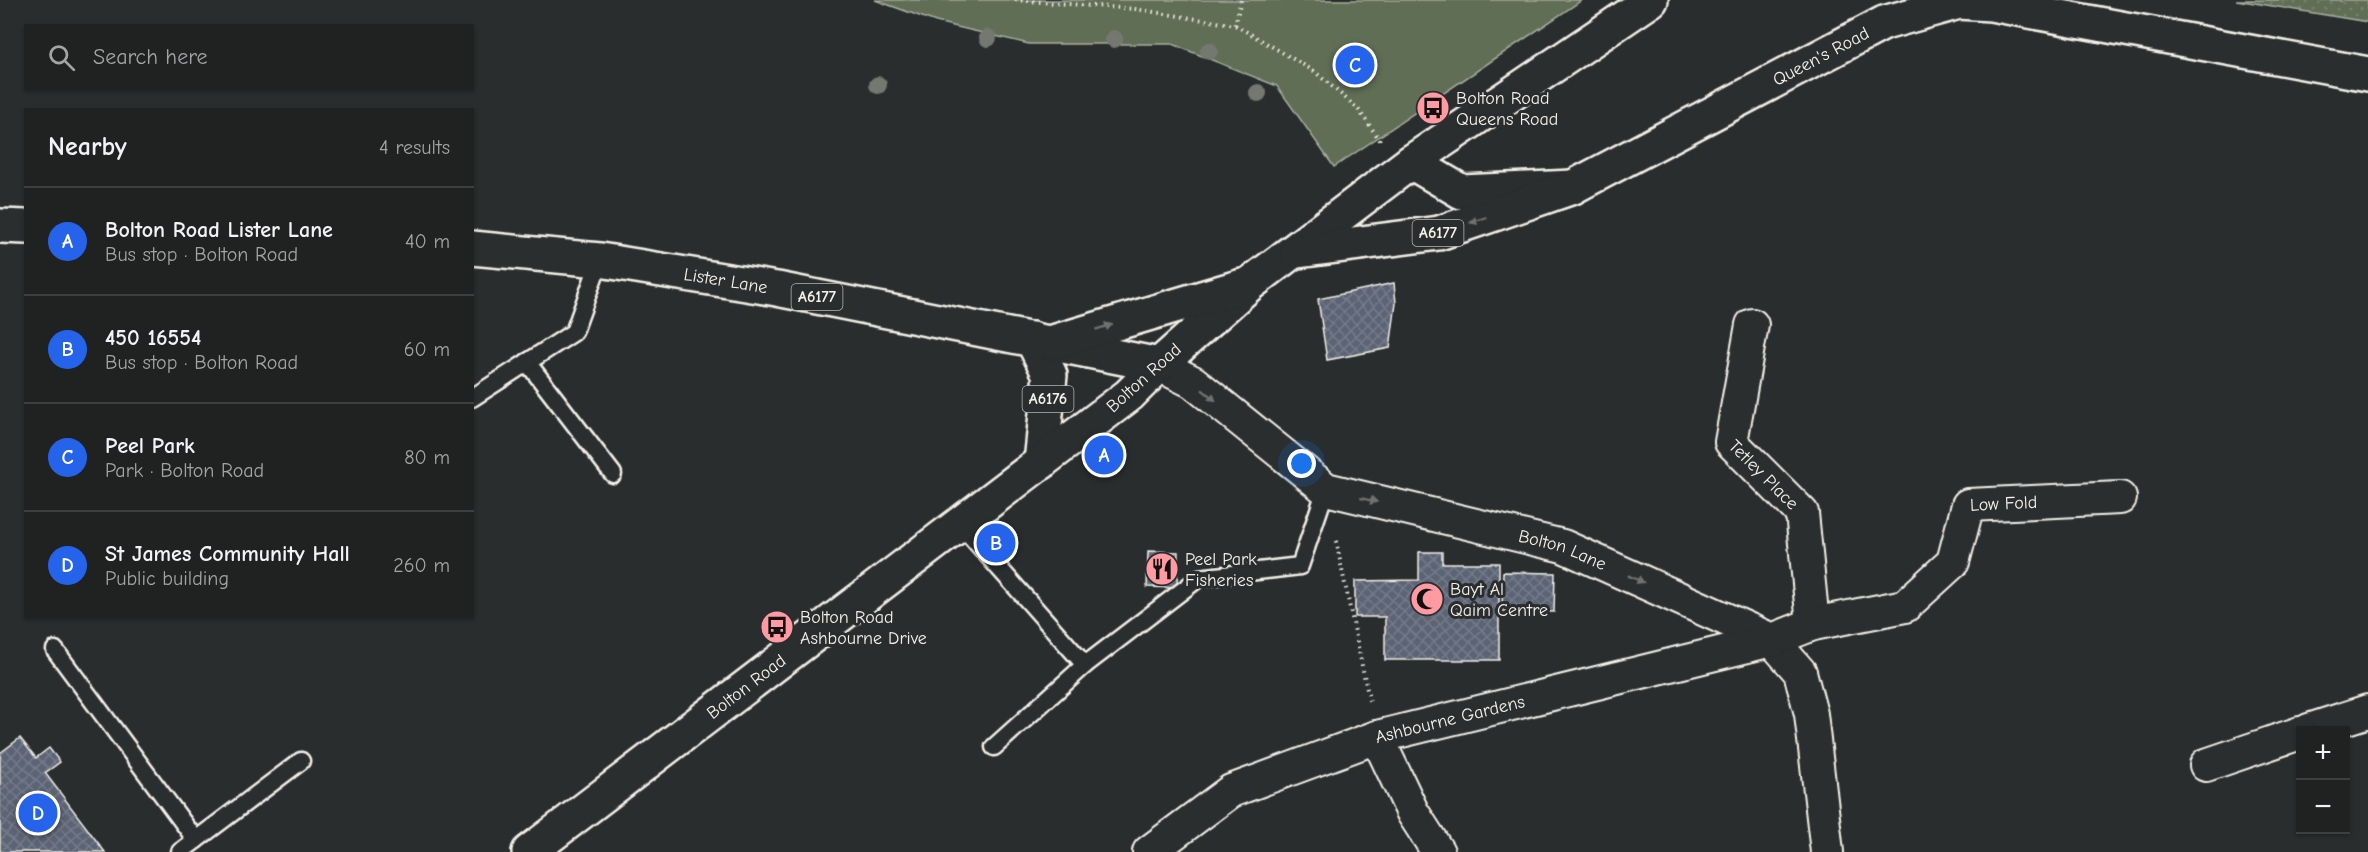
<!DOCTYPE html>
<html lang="en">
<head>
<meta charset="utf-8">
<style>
	body { margin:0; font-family:"Comic Neue",sans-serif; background:#282a2a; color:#f1f3f6 }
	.controls { position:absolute; right:18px; bottom:18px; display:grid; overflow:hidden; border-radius:0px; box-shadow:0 2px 4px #0004 }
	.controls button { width:54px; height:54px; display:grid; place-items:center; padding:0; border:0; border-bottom:2px solid #3d3f40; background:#202222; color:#f1f3f6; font:30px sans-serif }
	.you { position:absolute; left:1302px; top:464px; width:21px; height:21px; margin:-15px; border:4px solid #fff; border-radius:50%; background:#1a73e8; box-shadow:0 0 0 9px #1a73e833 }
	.badge { display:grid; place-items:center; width:39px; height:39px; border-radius:50%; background:#2563eb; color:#fff; font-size:20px; font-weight:700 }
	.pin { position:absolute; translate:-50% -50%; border:3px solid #fff; box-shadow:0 2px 6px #0006 }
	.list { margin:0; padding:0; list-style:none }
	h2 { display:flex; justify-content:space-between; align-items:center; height:78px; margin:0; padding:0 24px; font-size:26px }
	h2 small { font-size:20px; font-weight:400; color:#a2a4a5 }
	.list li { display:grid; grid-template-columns:39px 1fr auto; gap:18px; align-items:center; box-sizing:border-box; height:108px; padding:0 24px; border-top:2px solid #3d3f40 }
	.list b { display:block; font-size:22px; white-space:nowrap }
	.list p { margin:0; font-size:20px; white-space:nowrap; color:#a2a4a5 }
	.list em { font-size:20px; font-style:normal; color:#a2a4a5 }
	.icon { flex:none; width:33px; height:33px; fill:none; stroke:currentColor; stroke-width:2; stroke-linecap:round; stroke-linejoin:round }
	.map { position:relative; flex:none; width:2368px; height:852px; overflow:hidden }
	.search { position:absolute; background:#202222; box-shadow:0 2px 4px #0004; left:24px; top:24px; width:450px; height:66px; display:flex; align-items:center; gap:15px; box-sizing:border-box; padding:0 21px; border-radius:0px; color:#a2a4a5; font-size:22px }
	.panel { position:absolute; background:#202222; box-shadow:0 2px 4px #0004; left:24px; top:108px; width:450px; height:510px; border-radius:0px }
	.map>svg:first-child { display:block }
	.green { fill:#606e56; stroke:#aab09f; stroke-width:1.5 }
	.garden { fill:url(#garden-dots); stroke:#aab09f; stroke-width:1.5 }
	.building { fill:url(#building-cross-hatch); stroke:#f4f1e8; stroke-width:1.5 }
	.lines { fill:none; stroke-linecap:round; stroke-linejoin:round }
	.service-casing { stroke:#f4f1e8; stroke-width:21 }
	.minor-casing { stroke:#f4f1e8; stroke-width:36 }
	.tertiary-casing { stroke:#f4f1e8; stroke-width:38 }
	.primary-casing { stroke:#f4f1e8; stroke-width:38 }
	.trunk-casing { stroke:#f4f1e8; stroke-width:38 }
	.path { stroke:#f4f1e8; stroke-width:4; stroke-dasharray:1.5 4.5; stroke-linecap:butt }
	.service { stroke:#2a2d2e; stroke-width:16 }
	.minor { stroke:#2a2d2e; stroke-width:32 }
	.tertiary { stroke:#2a2d2e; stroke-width:33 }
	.primary { stroke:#2a2d2e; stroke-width:33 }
	.trunk { stroke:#2a2d2e; stroke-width:33 }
	.tree { fill:#747870 }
	.oneway { fill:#71726f }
	.labels { text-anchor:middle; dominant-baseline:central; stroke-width:6; stroke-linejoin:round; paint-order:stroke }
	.shield { fill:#2a2d2e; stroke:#b7b6b0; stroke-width:1.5 }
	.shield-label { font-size:16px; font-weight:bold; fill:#f4f1e8 }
	.street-label { font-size:18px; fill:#f4f1e8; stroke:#2a2d2e }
	.poi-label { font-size:18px; fill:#f4f1e8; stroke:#2a2d2e; text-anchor:start }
</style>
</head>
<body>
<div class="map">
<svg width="2368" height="852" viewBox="0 0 2368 852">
	<defs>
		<pattern id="garden-dots" width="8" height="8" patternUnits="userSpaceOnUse" patternTransform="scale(1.5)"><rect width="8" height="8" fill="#606e56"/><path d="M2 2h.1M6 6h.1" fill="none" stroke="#77836e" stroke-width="1.8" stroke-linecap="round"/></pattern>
		<pattern id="building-cross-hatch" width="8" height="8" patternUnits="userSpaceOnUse" patternTransform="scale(1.5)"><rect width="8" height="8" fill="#5c6475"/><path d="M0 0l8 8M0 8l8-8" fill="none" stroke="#747b89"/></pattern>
	</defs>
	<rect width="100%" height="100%" fill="#2a2d2e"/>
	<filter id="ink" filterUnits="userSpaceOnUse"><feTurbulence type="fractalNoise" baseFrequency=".0167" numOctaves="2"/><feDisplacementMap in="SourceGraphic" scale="12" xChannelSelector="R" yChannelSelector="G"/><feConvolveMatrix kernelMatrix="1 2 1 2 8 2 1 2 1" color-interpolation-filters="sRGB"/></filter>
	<g filter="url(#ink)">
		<polygon class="green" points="875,0 1582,0 1334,167 1277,86 1172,44 1029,44 936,22"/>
		<polygon class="garden" points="2236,0 2368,0 2368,22"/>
		<g class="building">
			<polygon points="1394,283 1396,303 1390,348 1327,360 1318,299"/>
			<polygon points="1148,551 1178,552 1177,588 1147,587"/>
			<polygon points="1419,552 1442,552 1442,563 1499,563 1499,660 1385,660 1385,617 1355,617 1355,581 1419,580"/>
			<polygon points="1503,572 1555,573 1554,612 1502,611"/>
			<polygon points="20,738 36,758 49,748 60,762 45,773 105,852 0,852 0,753"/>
		</g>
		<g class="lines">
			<defs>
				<g id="service">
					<polyline points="527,362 613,474"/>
					<polyline points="472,398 574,332 600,260"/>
					<polyline points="960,524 1085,665"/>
					<polyline points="55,650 196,840"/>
					<polyline points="994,747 1085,665 1199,578 1300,566 1326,489"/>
					<polyline points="180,852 301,761"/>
				</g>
				<g id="minor">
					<path id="s1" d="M1752 325 1731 442 1802 513 1813 624"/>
					<path id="s2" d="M1159 365 1193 382 1326 489 1563 546 1772 640 1800 672 1811 714 1827 852"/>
					<polyline points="2309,730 2368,711"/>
					<polyline points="1377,737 1413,813 1438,852"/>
					<polyline points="2206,765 2300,733"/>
					<path id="s3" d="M1149 852 1231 791 1377 737 1772 640 1813 624 1905 606 1953 562 1968 505 2120 498"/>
				</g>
				<polyline id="tertiary" points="1411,162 1651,0"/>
				<g id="primary">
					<polyline points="1032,339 1050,375 1041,463"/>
					<path id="s4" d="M529 852 1129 395 1159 365"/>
				</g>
				<g id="trunk">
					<polyline points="0,226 26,227"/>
					<path id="s5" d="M472 248 600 260 777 289 1159 365 1251 283 1411 162 1462 192 1573 187"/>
					<path id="s6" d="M1298 251 1439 233 1573 187 1884 23 1959 2 1991 4 2368 74"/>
					<polyline points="1053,342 1242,286"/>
				</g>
			</defs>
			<use href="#service" class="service-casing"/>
			<use href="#minor" class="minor-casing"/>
			<use href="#tertiary" class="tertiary-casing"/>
			<use href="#primary" class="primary-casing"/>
			<use href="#trunk" class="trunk-casing"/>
			<g class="path">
				<polyline points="1015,0 1135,9 1235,25 1314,71 1358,109 1382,143"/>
				<polyline points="1235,25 1241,0"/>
				<polyline points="1336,541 1370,704"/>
			</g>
			<use href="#service" class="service"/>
			<use href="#minor" class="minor"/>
			<use href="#tertiary" class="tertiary"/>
			<use href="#primary" class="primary"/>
			<use href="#trunk" class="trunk"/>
		</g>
		<g class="tree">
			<circle cx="988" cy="38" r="9"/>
			<circle cx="1114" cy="39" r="9"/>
			<circle cx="1209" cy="51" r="9"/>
			<circle cx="878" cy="85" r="9"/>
			<circle cx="1258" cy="93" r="9"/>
		</g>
		<defs><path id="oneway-solid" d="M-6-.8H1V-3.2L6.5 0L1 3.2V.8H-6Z" transform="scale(1.5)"/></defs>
		<g class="oneway">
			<use href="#oneway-solid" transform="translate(1478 220) rotate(161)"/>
			<use href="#oneway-solid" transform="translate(1104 327) rotate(-17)"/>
			<use href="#oneway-solid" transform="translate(1209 395) rotate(39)"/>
			<use href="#oneway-solid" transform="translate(1369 500) rotate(14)"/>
			<use href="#oneway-solid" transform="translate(1636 579) rotate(24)"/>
		</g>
	</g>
	<defs>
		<symbol id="bus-disc" viewBox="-11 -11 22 22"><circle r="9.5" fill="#ff9aa2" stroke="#2a2d2e"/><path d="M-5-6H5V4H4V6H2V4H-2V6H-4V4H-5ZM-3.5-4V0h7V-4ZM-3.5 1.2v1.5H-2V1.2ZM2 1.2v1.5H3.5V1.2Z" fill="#111"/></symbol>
		<symbol id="restaurant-disc" viewBox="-11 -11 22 22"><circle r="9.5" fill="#ff9aa2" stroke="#2a2d2e"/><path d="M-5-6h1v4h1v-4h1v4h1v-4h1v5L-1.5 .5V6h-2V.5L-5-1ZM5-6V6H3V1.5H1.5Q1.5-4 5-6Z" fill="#111"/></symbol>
		<symbol id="mosque-disc" viewBox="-11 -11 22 22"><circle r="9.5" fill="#ff9aa2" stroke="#2a2d2e"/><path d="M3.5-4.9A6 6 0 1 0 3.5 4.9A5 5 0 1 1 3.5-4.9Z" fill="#111"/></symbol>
	</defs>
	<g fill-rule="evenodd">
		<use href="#bus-disc" x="1414" y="89" width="38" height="38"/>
		<use href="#restaurant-disc" x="1143" y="550" width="38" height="38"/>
		<use href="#mosque-disc" x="1408" y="580" width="38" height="38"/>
		<use href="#bus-disc" x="758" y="608" width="38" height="38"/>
	</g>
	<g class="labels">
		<g class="shield">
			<rect x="1412.5" y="220" width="51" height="26" rx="4.5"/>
			<rect x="791.5" y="284" width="51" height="26" rx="4.5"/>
			<rect x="1022.5" y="386" width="51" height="26" rx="4.5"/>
		</g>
		<g class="shield-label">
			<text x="1438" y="233">A6177</text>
			<text x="817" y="297">A6177</text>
			<text x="1048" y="399">A6176</text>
		</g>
		<g class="street-label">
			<text stroke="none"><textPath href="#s6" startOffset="564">Queen's Road</textPath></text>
			<text stroke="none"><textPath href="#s5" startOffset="256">Lister Lane</textPath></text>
			<text transform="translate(1144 378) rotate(-42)">Bolton Road</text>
			<text stroke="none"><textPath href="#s1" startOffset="165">Tetley Place</textPath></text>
			<text stroke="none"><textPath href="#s3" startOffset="962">Low Fold</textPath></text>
			<text stroke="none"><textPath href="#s2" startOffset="453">Bolton Lane</textPath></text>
			<text stroke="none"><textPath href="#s4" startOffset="273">Bolton Road</textPath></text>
			<text stroke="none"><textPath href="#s3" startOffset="333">Ashbourne Gardens</textPath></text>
		</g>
		<g class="poi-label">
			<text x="1456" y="98">Bolton Road<tspan x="1456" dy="21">Queens Road</tspan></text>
			<text x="1185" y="559">Peel Park<tspan x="1185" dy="21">Fisheries</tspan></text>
			<text x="1450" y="589">Bayt Al<tspan x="1450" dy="21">Qaim Centre</tspan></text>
			<text x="800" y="617">Bolton Road<tspan x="800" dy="21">Ashbourne Drive</tspan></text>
		</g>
	</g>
</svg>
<div class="controls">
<button>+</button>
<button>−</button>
</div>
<div class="you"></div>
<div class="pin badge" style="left:1104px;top:455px">A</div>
<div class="pin badge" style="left:996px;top:543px">B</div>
<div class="pin badge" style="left:1355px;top:65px">C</div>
<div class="pin badge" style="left:38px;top:813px">D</div>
<div class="search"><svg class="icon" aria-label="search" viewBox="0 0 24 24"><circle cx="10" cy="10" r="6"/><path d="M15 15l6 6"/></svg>Search here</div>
<section class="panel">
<h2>Nearby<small>4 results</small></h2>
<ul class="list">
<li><span class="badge">A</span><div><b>Bolton Road Lister Lane</b><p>Bus stop · Bolton Road</p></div><em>40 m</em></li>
<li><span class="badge">B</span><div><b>450 16554</b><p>Bus stop · Bolton Road</p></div><em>60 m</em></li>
<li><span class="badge">C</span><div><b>Peel Park</b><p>Park · Bolton Road</p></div><em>80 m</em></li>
<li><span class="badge">D</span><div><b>St James Community Hall</b><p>Public building</p></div><em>260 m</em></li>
</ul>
</section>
</div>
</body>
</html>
